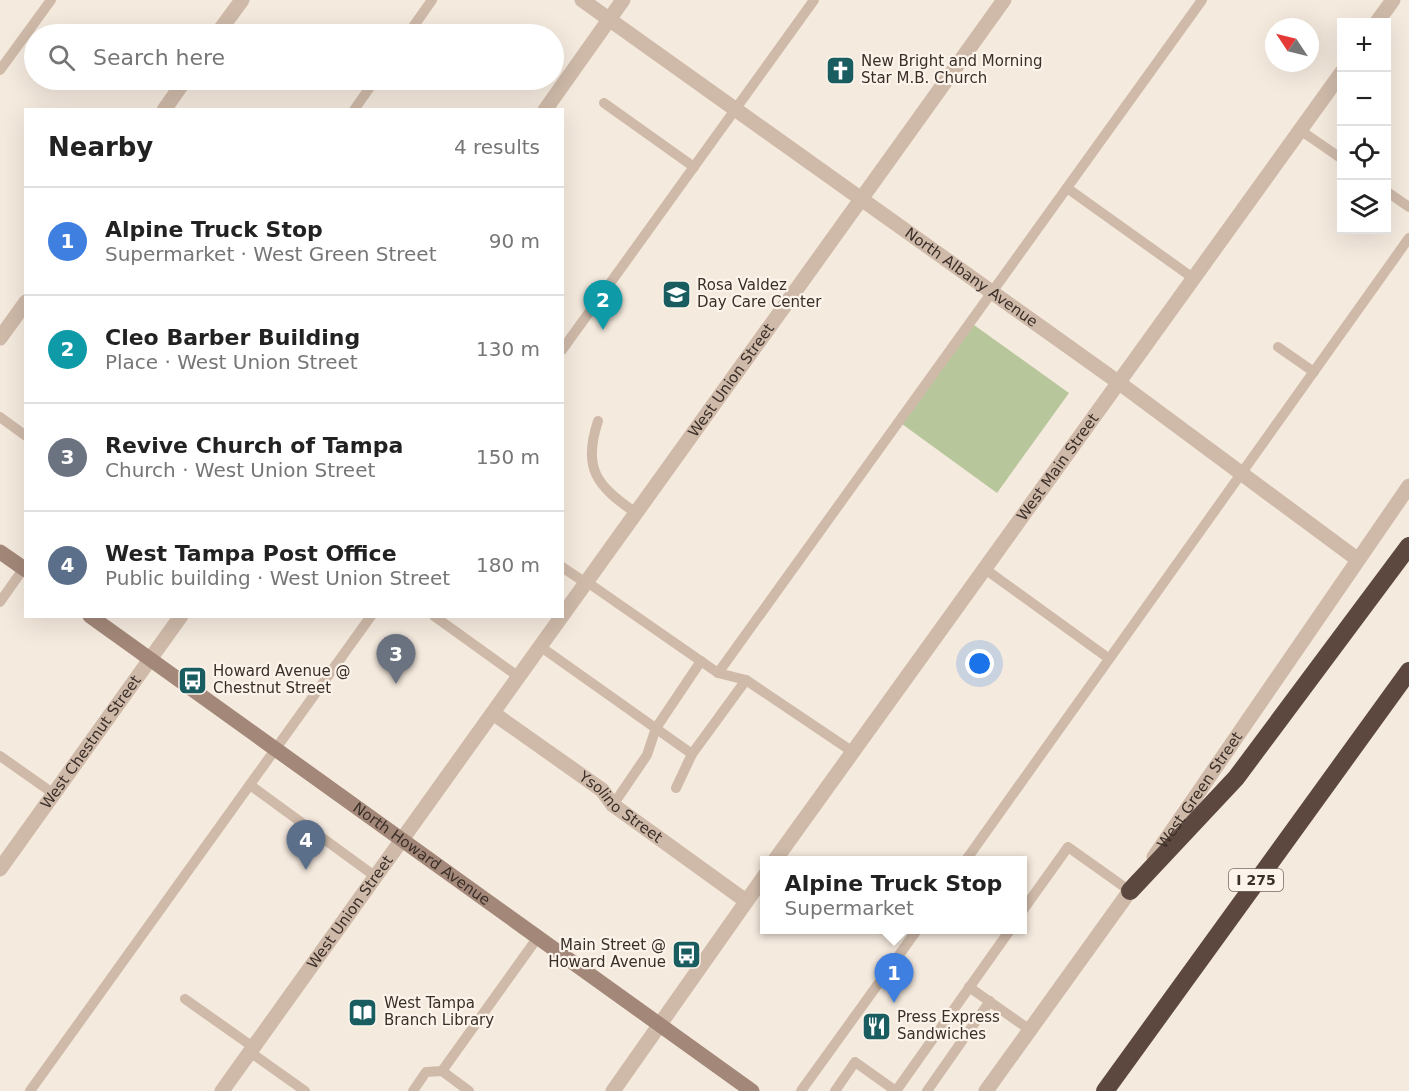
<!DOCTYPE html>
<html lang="en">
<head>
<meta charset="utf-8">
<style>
	body { margin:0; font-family:"DejaVu Sans",sans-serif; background:#f6f6f6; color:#222 }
	.controls { position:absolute; right:18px; top:18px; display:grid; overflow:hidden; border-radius:0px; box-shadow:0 6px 24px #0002 }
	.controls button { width:54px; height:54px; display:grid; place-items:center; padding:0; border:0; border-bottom:2px solid #e0e0e0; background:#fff; color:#222; font:30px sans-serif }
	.compass { position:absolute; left:1265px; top:18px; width:54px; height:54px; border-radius:50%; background:#fff; box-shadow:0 6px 24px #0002; rotate:305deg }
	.you { position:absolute; left:980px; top:664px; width:21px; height:21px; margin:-15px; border:4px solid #fff; border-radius:50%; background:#1a73e8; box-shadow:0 0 0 9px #1a73e833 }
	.badge { display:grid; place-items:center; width:39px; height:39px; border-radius:50%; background:#2563eb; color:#fff; font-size:20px; font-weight:700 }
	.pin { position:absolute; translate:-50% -50px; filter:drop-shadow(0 2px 3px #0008) }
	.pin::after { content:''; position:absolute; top:32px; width:21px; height:18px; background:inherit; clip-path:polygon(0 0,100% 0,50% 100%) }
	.popup { position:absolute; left:760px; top:856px; width:267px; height:78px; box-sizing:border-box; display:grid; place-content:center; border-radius:0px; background:#fff; filter:drop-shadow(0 2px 4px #0005); font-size:20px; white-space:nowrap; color:#767676 }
	.popup b { font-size:22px; color:#222 }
	.popup::after { content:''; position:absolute; left:50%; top:100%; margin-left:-12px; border:12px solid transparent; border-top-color:#fff }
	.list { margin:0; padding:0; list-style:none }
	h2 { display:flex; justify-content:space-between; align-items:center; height:78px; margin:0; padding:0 24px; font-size:26px }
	h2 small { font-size:20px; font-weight:400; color:#767676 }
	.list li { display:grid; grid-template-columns:39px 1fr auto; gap:18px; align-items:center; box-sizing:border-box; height:108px; padding:0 24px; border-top:2px solid #e0e0e0 }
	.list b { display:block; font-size:22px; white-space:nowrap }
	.list p { margin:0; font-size:20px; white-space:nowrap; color:#767676 }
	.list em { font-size:20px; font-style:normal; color:#767676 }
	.icon { flex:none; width:33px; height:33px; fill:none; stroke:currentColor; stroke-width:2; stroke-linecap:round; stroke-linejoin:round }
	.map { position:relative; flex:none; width:1409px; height:1091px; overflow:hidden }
	.search { position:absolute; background:#fff; box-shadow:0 6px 24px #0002; left:24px; top:24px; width:540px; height:66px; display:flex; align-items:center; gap:15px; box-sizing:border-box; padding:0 21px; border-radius:33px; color:#767676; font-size:22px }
	.panel { position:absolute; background:#fff; box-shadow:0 6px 24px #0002; left:24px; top:108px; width:540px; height:510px; border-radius:0px }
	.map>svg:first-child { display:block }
	.green { fill:#b8c69c }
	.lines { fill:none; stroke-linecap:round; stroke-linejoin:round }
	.service { stroke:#cfbaa9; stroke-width:10 }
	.minor { stroke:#cfbaa9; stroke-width:15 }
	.tertiary { stroke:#cfbaa9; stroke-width:15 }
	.secondary { stroke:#a38879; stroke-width:15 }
	.motorway { stroke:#5d483f; stroke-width:18 }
	.labels { text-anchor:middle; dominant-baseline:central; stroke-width:4.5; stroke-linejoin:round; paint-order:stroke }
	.shield { fill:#fcf4eb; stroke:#756a63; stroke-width:1.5 }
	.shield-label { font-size:14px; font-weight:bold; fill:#3b2f29 }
	.poi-label { font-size:15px; fill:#3b2f29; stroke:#fcf4eb; text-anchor:start }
	.street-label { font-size:15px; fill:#3b2f29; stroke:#fcf4eb }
</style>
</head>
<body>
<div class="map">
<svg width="1409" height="1091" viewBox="0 0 1409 1091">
	<rect width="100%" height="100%" fill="#f5eade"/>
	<polygon class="green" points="974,325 1069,393 997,493 902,424"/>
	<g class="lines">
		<g class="service">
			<polyline points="408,34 432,0"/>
			<polyline points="0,70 51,0"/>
			<polyline points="604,103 694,167"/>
			<polyline points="354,110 375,80"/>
			<polyline points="1300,130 1342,159"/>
			<polyline points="1067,188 1193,278"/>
			<polyline points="1386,191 1409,207"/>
			<polyline points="1278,347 1314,372"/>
			<polyline points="562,350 814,0"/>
			<polyline points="0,417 26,436"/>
			<path d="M598 421C582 469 597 486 636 513"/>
			<polyline points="562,567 586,583"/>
			<polyline points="985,569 1104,655"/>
			<polyline points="587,582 718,673 746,680 853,752"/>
			<polyline points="0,602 26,565"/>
			<polyline points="434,616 519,677"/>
			<polyline points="541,647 692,754"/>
			<polyline points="718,673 1202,0"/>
			<polyline points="0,756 54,794"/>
			<polyline points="250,785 376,877"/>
			<polyline points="676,788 692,754 746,680"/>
			<polyline points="613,805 647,755 656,728 701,661"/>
			<polyline points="966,860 1409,238"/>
			<polyline points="1023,910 1068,847 1130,891"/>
			<polyline points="969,987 1030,1030"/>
			<polyline points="185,999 253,1047"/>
			<polyline points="250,1052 305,1091"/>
			<polyline points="30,1091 371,616"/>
			<polyline points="413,1091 426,1072 442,1071"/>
			<polyline points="469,1091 442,1071 538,937"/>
			<polyline points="801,1091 917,930"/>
			<polyline points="835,1091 855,1062 896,1091"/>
			<polyline points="896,1091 1010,930"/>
			<polyline points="927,1091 990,1001"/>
		</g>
		<g class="minor">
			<path id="s1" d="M582 0 1118 382 1357 559"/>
			<polyline points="217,34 242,0"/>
			<polyline points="164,110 185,80"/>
			<polyline points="545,110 623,0"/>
			<polyline points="0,338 26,302"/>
			<path id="s2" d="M562 616 1004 0"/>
			<path id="s3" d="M493 713 602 790 613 805 746 901"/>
			<path id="s4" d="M1154 857 1409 486"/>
			<path id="s5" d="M0 869 181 616"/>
			<path id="s6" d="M222 1091 562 616"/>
			<polyline points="986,1091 1137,881"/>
		</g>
		<g class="tertiary">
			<polyline points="1377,22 1393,0"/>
			<path id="s7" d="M775 860 1342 72"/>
			<polyline points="613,1091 765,875"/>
		</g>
		<g class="secondary">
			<polyline points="0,552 26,570"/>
			<path id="s8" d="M90 616 752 1091"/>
		</g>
		<g class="motorway">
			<polyline points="1130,891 1236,778 1409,546"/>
			<polyline points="1105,1091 1409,671"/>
		</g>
	</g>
	<defs>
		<symbol id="church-square" viewBox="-11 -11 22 22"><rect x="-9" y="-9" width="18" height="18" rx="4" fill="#1a5d61" stroke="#fcf4eb"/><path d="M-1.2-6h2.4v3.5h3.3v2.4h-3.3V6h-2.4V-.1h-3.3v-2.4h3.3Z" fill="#fff"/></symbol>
		<symbol id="school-square" viewBox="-11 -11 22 22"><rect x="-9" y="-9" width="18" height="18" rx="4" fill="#1a5d61" stroke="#fcf4eb"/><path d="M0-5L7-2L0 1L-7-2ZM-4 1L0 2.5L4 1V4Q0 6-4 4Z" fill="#fff"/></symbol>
		<symbol id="bus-square" viewBox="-11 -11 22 22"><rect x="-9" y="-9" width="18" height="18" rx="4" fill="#1a5d61" stroke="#fcf4eb"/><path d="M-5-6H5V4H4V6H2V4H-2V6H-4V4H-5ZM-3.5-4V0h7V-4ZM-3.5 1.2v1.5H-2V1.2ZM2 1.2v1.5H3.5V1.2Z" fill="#fff"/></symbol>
		<symbol id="library-square" viewBox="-11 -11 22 22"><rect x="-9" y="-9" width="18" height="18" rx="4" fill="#1a5d61" stroke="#fcf4eb"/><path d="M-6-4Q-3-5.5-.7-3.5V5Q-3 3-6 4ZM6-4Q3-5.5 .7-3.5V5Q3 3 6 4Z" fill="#fff"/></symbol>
		<symbol id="restaurant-square" viewBox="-11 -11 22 22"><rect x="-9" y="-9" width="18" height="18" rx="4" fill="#1a5d61" stroke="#fcf4eb"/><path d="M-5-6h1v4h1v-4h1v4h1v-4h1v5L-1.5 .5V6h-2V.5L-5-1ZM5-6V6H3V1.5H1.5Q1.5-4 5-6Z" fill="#fff"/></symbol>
	</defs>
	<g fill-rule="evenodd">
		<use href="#church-square" x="824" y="54" width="33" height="33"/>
		<use href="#school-square" x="660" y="278" width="33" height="33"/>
		<use href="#bus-square" x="176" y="664" width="33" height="33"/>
		<use href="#bus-square" x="670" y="938" width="33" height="33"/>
		<use href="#library-square" x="346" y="996" width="33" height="33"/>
		<use href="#restaurant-square" x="860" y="1010" width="33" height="33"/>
	</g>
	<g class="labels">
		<rect class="shield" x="1229" y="869" width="54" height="22" rx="4.5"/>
		<g class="shield-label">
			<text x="1256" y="880">I 275</text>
		</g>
		<g class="poi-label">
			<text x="861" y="61">New Bright and Morning<tspan x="861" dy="17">Star M.B. Church</tspan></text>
			<text x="697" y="285">Rosa Valdez<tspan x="697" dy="17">Day Care Center</tspan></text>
			<text x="213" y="671">Howard Avenue @<tspan x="213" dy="17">Chestnut Street</tspan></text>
			<text x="666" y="945" text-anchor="end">Main Street @<tspan x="666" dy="17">Howard Avenue</tspan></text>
			<text x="384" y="1003">West Tampa<tspan x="384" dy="17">Branch Library</tspan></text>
			<text x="897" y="1017">Press Express<tspan x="897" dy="17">Sandwiches</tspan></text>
		</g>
		<g class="street-label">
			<text stroke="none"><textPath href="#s1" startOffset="478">North Albany Avenue</textPath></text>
			<text stroke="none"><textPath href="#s2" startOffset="290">West Union Street</textPath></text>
			<text stroke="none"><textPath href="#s7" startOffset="484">West Main Street</textPath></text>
			<text stroke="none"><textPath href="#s5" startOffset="156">West Chestnut Street</textPath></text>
			<text stroke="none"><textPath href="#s4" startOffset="81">West Green Street</textPath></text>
			<text stroke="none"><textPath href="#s3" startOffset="159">Ysolino Street</textPath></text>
			<text stroke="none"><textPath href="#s8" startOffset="408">North Howard Avenue</textPath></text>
			<text stroke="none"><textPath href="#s6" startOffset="220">West Union Street</textPath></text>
		</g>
	</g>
</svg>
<div class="controls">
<button>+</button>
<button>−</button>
<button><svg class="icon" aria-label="locate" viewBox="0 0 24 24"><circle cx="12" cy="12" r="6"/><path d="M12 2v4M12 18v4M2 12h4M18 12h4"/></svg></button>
<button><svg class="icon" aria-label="layers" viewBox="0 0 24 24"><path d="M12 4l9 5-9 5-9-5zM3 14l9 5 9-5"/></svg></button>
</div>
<svg class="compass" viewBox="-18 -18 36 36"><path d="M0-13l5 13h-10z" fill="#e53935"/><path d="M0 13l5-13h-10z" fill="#767676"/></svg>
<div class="you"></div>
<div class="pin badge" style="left:894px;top:1003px;background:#3f7fe0">1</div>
<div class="popup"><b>Alpine Truck Stop</b>Supermarket</div>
<div class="pin badge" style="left:603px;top:330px;background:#0f9aa8">2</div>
<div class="pin badge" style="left:396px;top:684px;background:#6b7280">3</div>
<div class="pin badge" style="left:306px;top:870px;background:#5c6f8a">4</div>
<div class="search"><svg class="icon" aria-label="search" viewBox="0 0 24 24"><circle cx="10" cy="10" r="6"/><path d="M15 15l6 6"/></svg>Search here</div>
<section class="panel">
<h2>Nearby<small>4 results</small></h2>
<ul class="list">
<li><span class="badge" style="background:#3f7fe0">1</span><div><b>Alpine Truck Stop</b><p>Supermarket · West Green Street</p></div><em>90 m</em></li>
<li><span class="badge" style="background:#0f9aa8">2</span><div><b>Cleo Barber Building</b><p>Place · West Union Street</p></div><em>130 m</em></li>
<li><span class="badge" style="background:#6b7280">3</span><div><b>Revive Church of Tampa</b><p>Church · West Union Street</p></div><em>150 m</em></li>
<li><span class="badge" style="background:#5c6f8a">4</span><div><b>West Tampa Post Office</b><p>Public building · West Union Street</p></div><em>180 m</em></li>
</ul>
</section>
</div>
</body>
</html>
